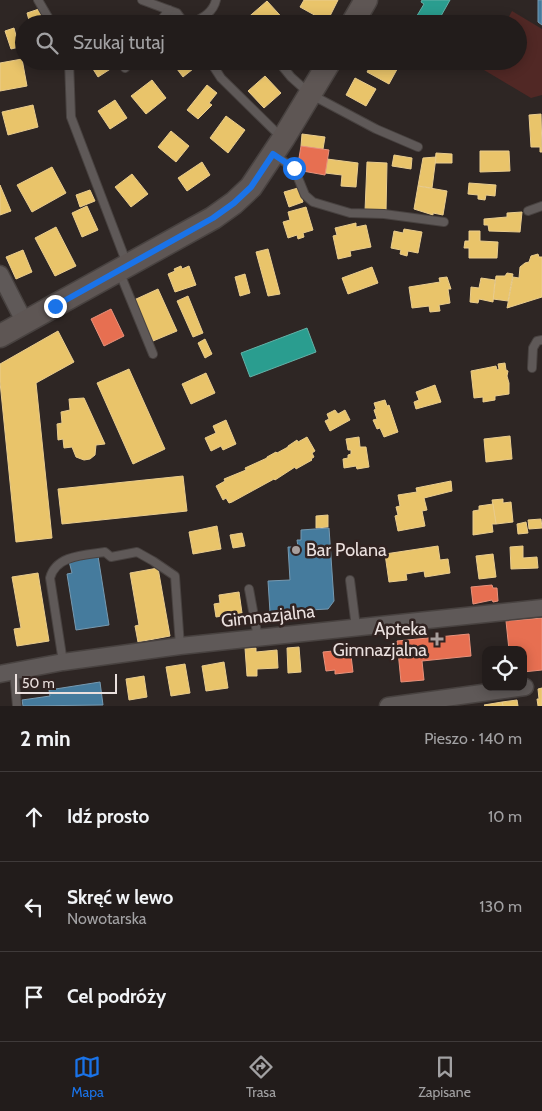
<!DOCTYPE html>
<html lang="pl">
<head>
<meta charset="utf-8">
<style>
	body { margin:0; font-family:Cabin,sans-serif; background:#2a2524; color:#f1f3f6 }
	.controls { position:absolute; right:15px; bottom:15px; display:grid; overflow:hidden; border-radius:10px; box-shadow:0 2px 12px #0003 }
	.controls button { width:45px; height:45px; display:grid; place-items:center; padding:0; border:0; border-bottom:1px solid #3f3a3a; background:#221c1b; color:#f1f3f6; font:25px sans-serif }
	.scale { position:absolute; left:15px; bottom:12px; width:102px; box-sizing:border-box; padding-left:5px; border:2px solid #eae0de; border-top:0; font-size:14px; line-height:18px; white-space:nowrap; color:#eae0de; -webkit-text-stroke:4px #312321; paint-order:stroke }
	.stop { position:absolute; width:15px; height:15px; margin:-11px; border:4px solid #1a73e8; border-radius:50%; background:#fff }
	.stop.end { background:#1a73e8; border-color:#fff; box-shadow:0 1px 5px #0008 }
	.list { margin:0; padding:0; list-style:none }
	h2 { display:flex; justify-content:space-between; align-items:center; height:65px; margin:0; padding:0 20px; font-size:21px }
	h2 small { font-size:16px; font-weight:400; color:#a2a1a3 }
	.list li { display:grid; grid-template-columns:32px 1fr auto; gap:15px; align-items:center; box-sizing:border-box; height:90px; padding:0 20px; border-top:1px solid #3f3a3a }
	.list b { display:block; font-size:19px; white-space:nowrap }
	.list p { margin:0; font-size:16px; white-space:nowrap; color:#a2a1a3 }
	.list em { font-size:16px; font-style:normal; color:#a2a1a3 }
	.icon { flex:none; width:28px; height:28px; fill:none; stroke:currentColor; stroke-width:2; stroke-linecap:round; stroke-linejoin:round }
	.map { position:relative; flex:none; width:542px; height:706px; overflow:hidden }
	.search { position:absolute; background:#221c1b; box-shadow:0 2px 12px #0003; left:15px; right:15px; top:15px; height:55px; display:flex; align-items:center; gap:12px; box-sizing:border-box; padding:0 18px; border-radius:28px; color:#a2a1a3; font-size:19px }
	.sheet { height:335px; background:#221c1b }
	nav { display:flex; justify-content:space-around; align-items:center; box-sizing:border-box; height:70px; border-top:1px solid #3f3a3a; background:#221c1b; font-size:14px; color:#a2a1a3 }
	nav a { display:grid; justify-items:center; gap:2px }
	nav .on { color:#1a73e8 }
	.map>svg:first-child { display:block }
	.green { fill:#512825 }
	.homes { fill:#e9c46a; stroke:#e9cc8d }
	.shops { fill:#e76f51; stroke:#e8917b }
	.schools { fill:#2a9d8f; stroke:#64b1a7 }
	.public { fill:#457b9d; stroke:#7699b0 }
	.lines { fill:none; stroke-linecap:round; stroke-linejoin:round }
	.lane-casing { stroke:#484240; stroke-width:10 }
	.street-casing { stroke:#484240; stroke-width:19 }
	.secondary-casing { stroke:#484240; stroke-width:25 }
	.lane { stroke:#5f5958; stroke-width:8 }
	.street { stroke:#5f5958; stroke-width:16 }
	.secondary { stroke:#5e5654; stroke-width:22 }
	.route { stroke:#1a73e8; stroke-width:6 }
	.poi-dot { fill:#a89f9d; stroke:#312321; stroke-width:2 }
	.labels { text-anchor:middle; dominant-baseline:central; stroke-width:5; stroke-linejoin:round; paint-order:stroke }
	.poi-label { font-size:18px; fill:#eae0de; stroke:#312321; text-anchor:start }
	.street-label { font-size:18px; fill:#eae0de; stroke:#312321 }
</style>
</head>
<body>
<div class="map">
<svg width="542" height="706" viewBox="0 0 542 706">
	<rect width="100%" height="100%" fill="#2e2624"/>
	<polygon class="green" points="512,11 542,29 542,95 531,98 479,67 483,61 518,61 518,24 505,24"/>
	<g class="homes">
		<polygon points="304,0 338,0 327,22 300,7"/>
		<polygon points="267,1 288,24 247,24 244,21"/>
		<polygon points="39,9 43,24 30,24 27,13"/>
		<polygon points="14,28 19,47 11,49 5,31"/>
		<polygon points="22,59 27,86 0,91 0,63"/>
		<polygon points="88,61 108,61 112,68 98,77"/>
		<polygon points="171,61 195,61 198,65 183,77"/>
		<polygon points="373,61 400,61 401,62 389,84 367,72"/>
		<polygon points="265,76 281,93 264,108 248,91"/>
		<polygon points="355,78 376,89 366,106 346,95"/>
		<polygon points="152,80 166,98 146,114 131,96"/>
		<polygon points="207,85 217,93 209,103 212,105 198,119 187,110"/>
		<polygon points="115,100 127,118 110,129 98,111"/>
		<polygon points="33,105 38,127 8,135 2,112"/>
		<polygon points="541,114 542,152 540,152 540,147 531,147 529,115"/>
		<polygon points="226,116 245,130 228,153 210,138"/>
		<polygon points="171,131 189,146 176,162 158,147"/>
		<polygon points="302,134 325,137 323,149 301,146"/>
		<polygon points="480,151 509,151 510,171 480,172"/>
		<polygon points="436,153 452,154 452,163 435,163"/>
		<polygon points="394,155 412,158 411,169 392,166"/>
		<polygon points="436,157 432,188 418,186 423,158"/>
		<polygon points="327,159 358,163 356,187 341,186 342,175 325,173"/>
		<polygon points="202,162 210,175 187,191 178,178"/>
		<polygon points="367,162 387,163 386,212 365,211"/>
		<polygon points="52,167 66,193 32,212 17,185"/>
		<polygon points="132,174 148,194 131,207 115,187"/>
		<polygon points="469,183 496,185 495,196 486,195 485,200 478,199 478,195 468,194"/>
		<polygon points="0,185 11,211 0,215"/>
		<polygon points="418,186 447,191 443,215 433,213 433,215 414,209"/>
		<polygon points="298,188 303,202 289,207 284,192"/>
		<polygon points="90,190 95,201 80,207 76,195"/>
		<polygon points="87,206 98,230 82,237 72,213"/>
		<polygon points="306,207 313,230 303,233 304,237 298,239 297,235 288,238 283,222 290,220 288,212"/>
		<polygon points="522,212 520,232 489,231 488,225 484,225 484,219 507,217 507,213"/>
		<polygon points="356,223 356,227 366,225 371,247 350,251 351,256 338,259 333,236 337,235 335,228"/>
		<polygon points="56,227 76,266 55,276 35,238"/>
		<polygon points="404,229 422,232 418,253 408,251 407,256 400,254 401,250 391,248 394,231 403,233"/>
		<polygon points="469,231 480,231 480,241 498,242 497,258 469,258 469,248 464,248 465,241 469,241"/>
		<polygon points="268,249 280,294 268,296 256,252"/>
		<polygon points="23,250 32,272 16,279 6,257"/>
		<polygon points="538,254 539,257 542,257 542,297 507,308 513,277 519,278 520,267 525,263 529,262 531,256"/>
		<polygon points="181,266 182,269 189,266 196,285 175,292 168,274 175,271 174,269"/>
		<polygon points="372,267 378,283 348,294 342,278"/>
		<polygon points="507,273 513,274 508,301 493,299 496,276 505,276"/>
		<polygon points="245,274 250,293 240,296 235,277"/>
		<polygon points="447,277 451,289 448,289 450,303 439,305 440,311 430,312 429,306 412,308 409,287 440,282 439,278"/>
		<polygon points="481,278 495,280 493,302 479,299 478,303 470,302 471,287 479,288"/>
		<polygon points="158,289 177,331 153,341 134,300"/>
		<polygon points="188,296 203,333 193,337 177,301"/>
		<polygon points="58,331 74,362 36,383 52,538 16,542 0,382 0,364"/>
		<polygon points="205,339 212,354 205,358 198,343"/>
		<polygon points="505,363 506,370 508,371 507,376 509,383 509,394 495,396 495,400 483,402 483,397 474,398 471,371 496,366 497,370 499,369 498,364"/>
		<polygon points="129,369 165,449 133,464 97,383"/>
		<polygon points="206,373 215,393 191,404 182,384"/>
		<polygon points="435,385 441,402 416,409 414,402 419,400 416,392"/>
		<polygon points="84,398 105,444 96,445 95,455 90,459 84,460 76,457 72,447 64,448 63,439 58,440 57,424 62,423 61,412 70,410 69,399"/>
		<polygon points="385,400 387,406 389,405 398,432 384,437 380,428 377,429 373,420 377,419 374,410 376,409 374,403"/>
		<polygon points="335,410 338,414 345,410 350,420 330,431 325,421 329,419 327,414"/>
		<polygon points="226,420 236,444 223,450 221,446 211,451 205,438 216,433 213,426"/>
		<polygon points="510,436 512,459 486,462 484,439"/>
		<polygon points="307,437 315,451 312,453 314,457 311,459 312,460 296,469 295,467 275,480 274,479 232,502 229,503 226,498 223,500 216,486 225,481 224,479 246,470 245,468 267,458 267,457 276,452 277,453 288,447 288,446 297,440 298,442"/>
		<polygon points="359,437 360,447 366,447 369,467 357,469 356,466 344,468 343,459 348,458 348,455 351,454 351,450 348,450 346,439"/>
		<polygon points="183,476 187,511 62,524 58,489"/>
		<polygon points="451,481 452,491 424,498 427,510 422,511 425,526 398,531 395,516 398,515 396,507 400,506 398,495 417,492 416,488"/>
		<polygon points="503,499 503,503 511,502 513,522 496,524 492,500"/>
		<polygon points="493,504 496,524 492,524 493,532 473,535 473,511 479,510 479,506"/>
		<polygon points="328,515 328,527 316,528 316,516"/>
		<polygon points="541,519 542,528 529,529 528,520"/>
		<polygon points="526,522 528,533 518,534 517,524"/>
		<polygon points="217,526 221,549 193,554 189,532"/>
		<polygon points="242,533 245,546 233,548 230,535"/>
		<polygon points="438,546 440,560 448,559 450,573 425,577 424,571 406,574 407,580 389,582 385,554"/>
		<polygon points="523,546 523,558 537,557 538,568 511,569 510,547"/>
		<polygon points="493,554 496,577 479,579 476,556"/>
		<polygon points="158,568 170,636 138,642 135,626 139,625 130,573"/>
		<polygon points="38,573 49,641 17,646 14,629 21,628 12,577"/>
		<polygon points="239,592 242,613 216,617 214,604 220,603 219,595"/>
		<polygon points="299,647 301,672 288,673 287,648"/>
		<polygon points="245,648 256,648 256,652 277,650 278,668 257,669 257,676 247,676"/>
		<polygon points="224,662 228,688 206,691 202,666"/>
		<polygon points="185,664 190,693 171,696 166,667"/>
		<polygon points="144,676 147,697 129,700 126,679"/>
		<polygon points="542,688 542,706 538,706 537,699 539,699 538,689"/>
		<polygon points="517,700 518,706 503,706 502,702"/>
		<polygon points="502,702 503,706 485,706 484,705"/>
	</g>
	<g class="shops">
		<polygon points="301,146 329,150 325,175 297,170"/>
		<polygon points="111,309 124,336 104,346 91,319"/>
		<polygon points="492,585 493,588 497,588 498,601 493,602 492,600 473,604 471,587"/>
		<polygon points="542,618 542,670 523,672 523,650 509,650 506,621"/>
		<polygon points="469,634 471,656 422,661 424,680 401,682 397,641"/>
		<polygon points="350,647 353,672 335,674 335,670 326,671 323,652 333,651 332,649"/>
	</g>
	<g class="schools">
		<polygon points="422,0 450,0 441,16 454,24 412,24 424,4 421,2"/>
		<polygon points="307,328 316,352 250,377 241,353"/>
	</g>
	<g class="public">
		<polygon points="538,0 542,0 542,25 538,22"/>
		<polygon points="329,528 334,601 328,609 270,612 268,581 290,580 288,547 298,547 297,540 301,540 301,530"/>
		<polygon points="98,556 109,625 76,630 67,574 72,573 69,561"/>
		<polygon points="100,682 103,705 23,706 22,700 50,696 49,690"/>
	</g>
	<g class="lines">
		<defs>
			<g id="lane">
				<polyline points="38,0 52,24"/>
				<polyline points="142,0 177,13 185,24"/>
				<polyline points="158,24 169,10"/>
				<path d="M191 24C202 18 213 13 216 0"/>
				<polyline points="69,61 71,117 127,264"/>
				<polyline points="210,61 221,78 282,138"/>
				<polyline points="278,61 291,77 310,94 376,129 418,147"/>
				<polyline points="125,68 130,61"/>
				<polyline points="274,155 294,168 305,195 313,202 350,213 384,214 444,222"/>
				<polyline points="528,211 542,206"/>
				<polyline points="119,271 153,354"/>
				<polyline points="532,368 533,348 537,341 542,340"/>
				<polyline points="350,580 356,627"/>
				<polyline points="249,589 258,638"/>
				<path d="M63 662 50 578C56 555 85 555 105 552L111 557 137 552 153 561 175 576 180 646"/>
				<polyline points="14,672 17,706"/>
			</g>
			<g id="street">
				<polyline points="0,274 25,323"/>
				<polyline points="0,674 63,662 180,646 542,608"/>
				<polyline points="388,706 525,687"/>
			</g>
			<g id="secondary">
				<polyline points="352,24 366,0"/>
				<polyline points="0,336 213,218 234,203 251,187 283,139 330,61"/>
			</g>
		</defs>
		<use href="#lane" class="lane-casing"/>
		<use href="#street" class="street-casing"/>
		<use href="#secondary" class="secondary-casing"/>
		<use href="#lane" class="lane"/>
		<use href="#street" class="street"/>
		<use href="#secondary" class="secondary"/>
	</g>
	<g class="lines">
		<polyline class="route" points="55,306 213,218 234,203 251,187 273,154 294,168"/>
	</g>
	<g class="poi-dot">
		<circle cx="296" cy="550" r="5"/>
		<path d="M434.5 631.5h5v5h5v5h-5v5h-5v-5h-5v-5h5z"/>
	</g>
	<g class="labels">
		<g class="poi-label">
			<text x="306" y="550">Bar Polana</text>
			<text x="427" y="629" text-anchor="end">Apteka<tspan x="427" dy="21">Gimnazjalna</tspan></text>
		</g>
		<g class="street-label">
			<text transform="translate(268 616) rotate(-6)">Gimnazjalna</text>
		</g>
	</g>
</svg>
<div class="controls">
<button><svg class="icon" aria-label="locate" viewBox="0 0 24 24"><circle cx="12" cy="12" r="6"/><path d="M12 2v4M12 18v4M2 12h4M18 12h4"/></svg></button>
</div>
<div class="scale">50 m</div>
<div class="stop" style="left:294px;top:168px"></div>
<div class="stop end" style="left:55px;top:306px"></div>
<div class="search"><svg class="icon" aria-label="search" viewBox="0 0 24 24"><circle cx="10" cy="10" r="6"/><path d="M15 15l6 6"/></svg>Szukaj tutaj</div>
</div>
<section class="sheet">
<h2>2 min<small>Pieszo · 140 m</small></h2>
<ul class="list">
<li><svg class="icon" aria-label="ahead" viewBox="0 0 24 24"><path d="M12 20V5M6 11l6-6 6 6"/></svg><div><b>Idź prosto</b></div><em>10 m</em></li>
<li><svg class="icon" aria-label="left" viewBox="0 0 24 24"><path d="M17 20v-9H6M10 6l-5 5 5 5"/></svg><div><b>Skręć w lewo</b><p>Nowotarska</p></div><em>130 m</em></li>
<li><svg class="icon" aria-label="arrive" viewBox="0 0 24 24"><path d="M6 21V4h12l-3 4 3 4H6"/></svg><div><b>Cel podróży</b></div></li>
</ul>
</section>
<nav>
<a class="on"><svg class="icon" aria-label="map" viewBox="0 0 24 24"><path d="M3 6l6-2 6 2 6-2v14l-6 2-6-2-6 2zM9 4v14M15 6v14"/></svg>Mapa</a>
<a><svg class="icon" aria-label="directions" viewBox="0 0 24 24"><path d="M12 3l9 9-9 9-9-9zM9 14v-3h6M13 9l2 2-2 2"/></svg>Trasa</a>
<a><svg class="icon" aria-label="saved" viewBox="0 0 24 24"><path d="M7 4h10v16l-5-4-5 4z"/></svg>Zapisane</a>
</nav>
</body>
</html>
